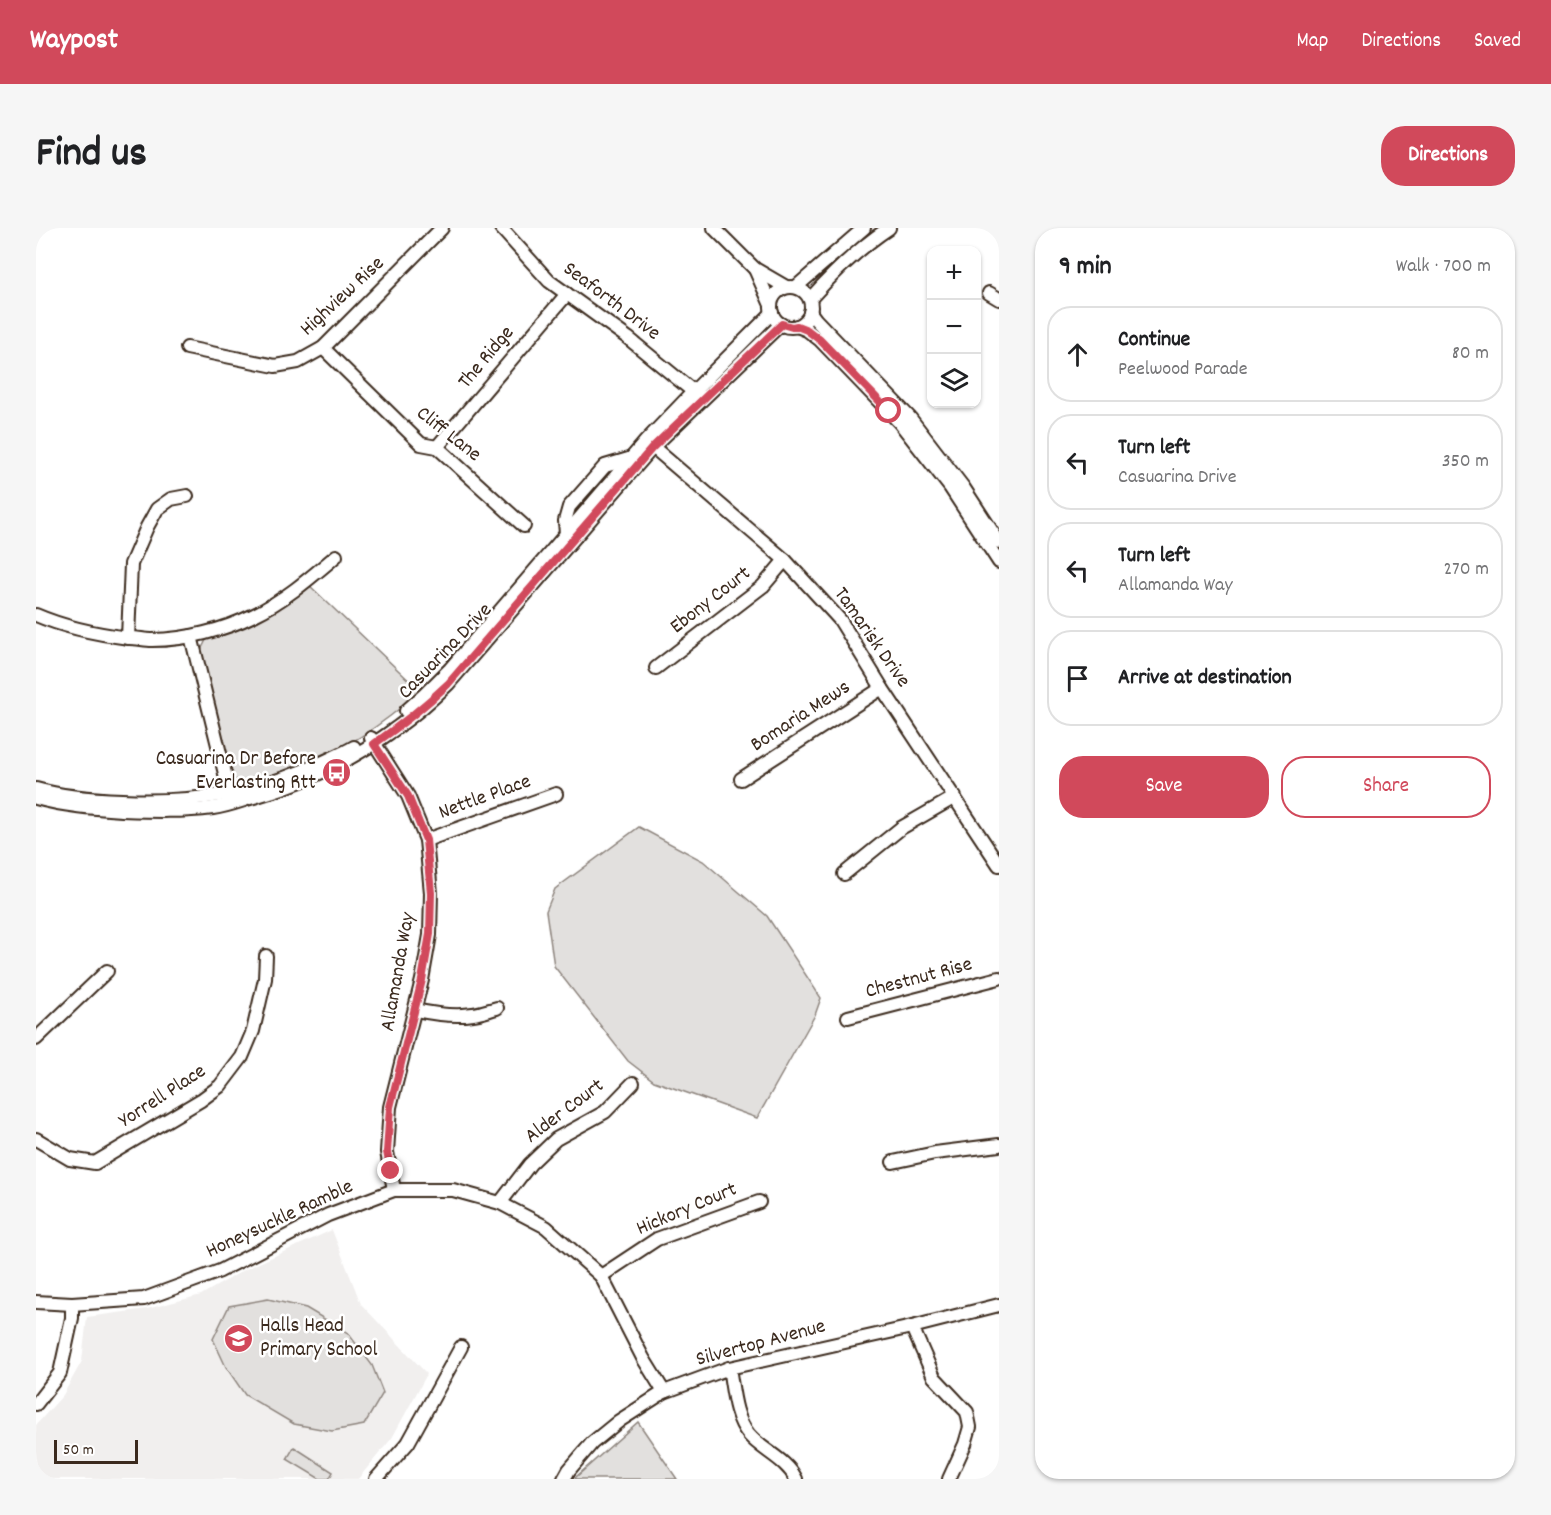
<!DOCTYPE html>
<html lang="en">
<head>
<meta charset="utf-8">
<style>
	body { margin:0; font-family:Dekko,sans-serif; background:#f6f6f6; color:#202124 }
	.controls { position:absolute; right:18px; top:18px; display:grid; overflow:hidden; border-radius:12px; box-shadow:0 2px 4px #0004 }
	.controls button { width:54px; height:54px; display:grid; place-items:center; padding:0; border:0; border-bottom:2px solid #e0e0e0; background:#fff; color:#202124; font:30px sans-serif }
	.scale { position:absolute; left:18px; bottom:15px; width:84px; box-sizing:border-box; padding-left:6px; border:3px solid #3b2a1e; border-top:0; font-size:16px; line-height:21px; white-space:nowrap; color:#3b2a1e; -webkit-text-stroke:4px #fff; paint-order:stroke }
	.stop { position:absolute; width:18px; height:18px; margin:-14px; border:4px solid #d1495b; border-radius:50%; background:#fff }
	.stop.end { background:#d1495b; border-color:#fff; box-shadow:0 2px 6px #0008 }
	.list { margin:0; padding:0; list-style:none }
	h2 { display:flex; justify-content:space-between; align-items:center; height:78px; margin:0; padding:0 24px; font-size:26px }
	h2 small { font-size:20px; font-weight:400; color:#757577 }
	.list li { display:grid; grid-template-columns:39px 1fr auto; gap:18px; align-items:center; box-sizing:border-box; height:96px; margin:0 12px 12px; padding:0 12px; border:2px solid #e0e0e0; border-radius:24px }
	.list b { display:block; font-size:22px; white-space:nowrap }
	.list p { margin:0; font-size:20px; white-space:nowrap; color:#757577 }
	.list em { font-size:20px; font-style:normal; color:#757577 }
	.actions { display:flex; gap:12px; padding:18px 24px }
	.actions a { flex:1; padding:14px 0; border:2px solid #d1495b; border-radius:24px; text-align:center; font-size:21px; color:#d1495b }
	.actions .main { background:#d1495b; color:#fff }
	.icon { flex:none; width:33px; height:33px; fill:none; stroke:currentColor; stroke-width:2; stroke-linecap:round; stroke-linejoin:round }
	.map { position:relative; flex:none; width:963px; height:1251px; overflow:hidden; border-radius:24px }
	header { display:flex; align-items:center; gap:36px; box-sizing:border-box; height:84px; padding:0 30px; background:#d1495b; color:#fff }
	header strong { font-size:28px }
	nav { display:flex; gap:33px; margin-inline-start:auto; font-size:21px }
	.intro { display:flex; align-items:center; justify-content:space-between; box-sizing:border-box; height:144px; padding:0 36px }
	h1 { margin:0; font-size:42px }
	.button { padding:15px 27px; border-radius:24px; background:#d1495b; color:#fff; font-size:21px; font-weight:700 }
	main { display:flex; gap:36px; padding:0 36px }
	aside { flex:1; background:#fff; border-radius:24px; box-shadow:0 2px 4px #0004 }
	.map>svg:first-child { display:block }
	.built { fill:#f1efee }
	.green { fill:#e2e0de; stroke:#8e857e; stroke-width:1.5 }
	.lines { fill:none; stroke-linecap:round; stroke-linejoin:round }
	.minor-casing { stroke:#3b2a1e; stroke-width:16 }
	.minor { stroke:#fff; stroke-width:12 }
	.route { stroke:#d1495b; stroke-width:8 }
	.labels { text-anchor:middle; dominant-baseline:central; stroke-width:5; stroke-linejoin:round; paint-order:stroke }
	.street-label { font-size:21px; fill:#3b2a1e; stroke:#fff }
	.poi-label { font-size:21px; fill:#3b2a1e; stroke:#fff; text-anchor:end }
</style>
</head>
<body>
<header>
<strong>Waypost</strong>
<nav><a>Map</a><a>Directions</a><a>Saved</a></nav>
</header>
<div class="intro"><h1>Find us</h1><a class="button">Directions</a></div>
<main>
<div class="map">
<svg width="963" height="1251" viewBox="0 0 963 1251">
	<rect width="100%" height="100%" fill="#fff"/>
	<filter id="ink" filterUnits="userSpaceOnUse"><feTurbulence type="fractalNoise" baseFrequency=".0167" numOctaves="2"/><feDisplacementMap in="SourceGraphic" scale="12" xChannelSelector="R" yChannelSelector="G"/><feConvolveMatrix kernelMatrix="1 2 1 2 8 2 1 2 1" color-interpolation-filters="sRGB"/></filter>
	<g filter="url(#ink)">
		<polygon class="built" points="296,1002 325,1076 391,1146 356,1210 322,1251 0,1251 0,1197 27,1167 46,1133 51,1089 111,1081 165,1067 210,1041"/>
		<g class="green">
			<path d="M272 356 384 463C348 496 305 524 260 542 243 549 224 552 206 557L201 553 195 547 165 422 170 412 183 404Z"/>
			<polygon points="603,599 667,633 731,688 785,770 779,787 721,890 618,853 592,833 518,738 510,683 519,661"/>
			<polygon points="232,1071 270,1080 312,1105 336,1137 347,1165 328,1197 296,1203 258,1196 209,1167 190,1139 177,1111 193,1078"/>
			<polygon points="602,1194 641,1251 539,1251 540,1249"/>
			<polygon points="258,1219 297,1244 293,1251 284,1251 251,1231"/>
		</g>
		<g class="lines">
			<defs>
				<g id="minor">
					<polyline points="465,0 513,53 592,110 664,169"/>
					<polyline points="678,0 719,41 750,59"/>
					<polyline points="719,41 735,77"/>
					<polyline points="760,59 828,0"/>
					<circle cx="755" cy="79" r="20"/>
					<polyline points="953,65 963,71"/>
					<path d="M774 71C798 44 823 20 853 0"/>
					<polyline points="774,84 780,92 874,190 927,259 963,314"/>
					<polyline points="761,98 771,102 784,112 864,195 914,259 963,334"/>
					<polyline points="151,120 239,138 262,134 287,120 406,0"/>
					<polyline points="287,120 385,216 401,219 488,298"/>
					<polyline points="611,214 749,332 804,392 846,460 963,637"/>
					<polyline points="401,219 531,66"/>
					<polyline points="530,306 529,293 533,279 569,238 596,230"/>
					<path d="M0 387C30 400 61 406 93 410 101 410 109 412 116 412 150 412 188 402 218 387 249 372 274 350 300 328"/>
					<polyline points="155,408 196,574"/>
					<polyline points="92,410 95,336 111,299 121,281 135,271 151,268"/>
					<polyline points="620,440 727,358 749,332"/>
					<polyline points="370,483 388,467 414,441 610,213 658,163 736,85"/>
					<polyline points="335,510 372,568 390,612 395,665 394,707 386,752 354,879 351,924 358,962"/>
					<polyline points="705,551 846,460"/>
					<path d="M0 561C28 569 57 571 86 572 160 575 218 566 285 535 296 530 308 525 318 519"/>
					<path d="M0 570C28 578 57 580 86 582 116 583 147 584 177 580 192 578 207 572 221 568 295 547 358 509 412 456L617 219 745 96"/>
					<polyline points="390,612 520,566"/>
					<polyline points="808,646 865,600 919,569"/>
					<path d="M379 782C398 786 418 789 437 786 445 785 453 782 461 780"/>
					<polyline points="812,789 963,750"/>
					<polyline points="0,811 71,743"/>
					<polyline points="0,911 34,931 59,935 165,872 184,858 206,829 217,803 229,751 230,728"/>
					<polyline points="857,934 899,925 963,917"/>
					<polyline points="464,975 494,936 520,911 569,884 597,855"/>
					<polyline points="565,1048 621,1011 723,974"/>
					<polyline points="0,1074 36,1076 108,1071 184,1043 292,987 358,962 417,962 464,975 510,999 565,1048 607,1130 628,1164"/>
					<polyline points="876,1099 898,1149 931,1184 934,1199 929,1216 913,1251"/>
					<path d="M693 1140C697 1161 698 1189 713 1207 727 1223 750 1231 760 1251"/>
					<polyline points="0,1176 24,1145 36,1090 36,1076"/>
					<polyline points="340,1251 372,1215 425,1119"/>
					<polyline points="528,1251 533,1242 556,1215 583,1193 628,1164 693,1140 876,1099 963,1077"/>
				</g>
			</defs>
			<use href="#minor" class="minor-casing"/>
			<use href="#minor" class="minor"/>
		</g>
	</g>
	<g class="lines" filter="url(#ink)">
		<path class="route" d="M355 943 351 924 354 879 386 752 394 706 395 665 390 612 372 568 338 516C364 498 389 478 412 456L617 219 746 96 756 99 761 98 771 102 784 112 853 183"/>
	</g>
	<defs>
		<symbol id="bus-disc" viewBox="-11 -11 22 22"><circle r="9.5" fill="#d1495b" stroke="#fff"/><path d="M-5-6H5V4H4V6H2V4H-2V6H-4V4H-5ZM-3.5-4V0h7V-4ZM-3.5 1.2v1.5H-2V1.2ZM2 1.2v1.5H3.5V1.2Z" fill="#fff"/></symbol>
		<symbol id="school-disc" viewBox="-11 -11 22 22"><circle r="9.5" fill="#d1495b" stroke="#fff"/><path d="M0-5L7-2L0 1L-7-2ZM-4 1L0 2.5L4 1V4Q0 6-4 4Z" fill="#fff"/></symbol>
	</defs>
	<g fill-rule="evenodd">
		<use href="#bus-disc" x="284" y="528" width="33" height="33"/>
		<use href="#school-disc" x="186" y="1094" width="33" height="33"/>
	</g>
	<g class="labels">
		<g class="street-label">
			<text transform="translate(307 69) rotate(-43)">Highview Rise</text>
			<text transform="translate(575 74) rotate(37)">Seaforth Drive</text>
			<text transform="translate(451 130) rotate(-50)">The Ridge</text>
			<text transform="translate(412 207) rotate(38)">Cliff Lane</text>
			<text transform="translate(675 373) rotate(-38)">Ebony Court</text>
			<text transform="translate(835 410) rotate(55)">Tamarisk Drive</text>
			<text transform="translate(410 424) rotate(-46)">Casuarina Drive</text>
			<text transform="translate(765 489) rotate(-33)">Bomaria Mews</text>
			<text transform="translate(449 570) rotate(-20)">Nettle Place</text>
			<text transform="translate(363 744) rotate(-80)">Allamanda Way</text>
			<text transform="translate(883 751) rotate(-15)">Chestnut Rise</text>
			<text transform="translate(127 869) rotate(-33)">Yorrell Place</text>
			<text transform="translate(529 884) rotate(-37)">Alder Court</text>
			<text transform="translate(651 982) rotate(-23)">Hickory Court</text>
			<text transform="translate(244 992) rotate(-25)">Honeysuckle Ramble</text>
			<text transform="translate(725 1116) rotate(-15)">Silvertop Avenue</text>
		</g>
		<g class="poi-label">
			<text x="280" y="532">Casuarina Dr Before<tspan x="280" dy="24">Everlasting Rtt</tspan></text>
			<text x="224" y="1099" text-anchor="start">Halls Head<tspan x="224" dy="24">Primary School</tspan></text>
		</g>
	</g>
</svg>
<div class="controls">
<button>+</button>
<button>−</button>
<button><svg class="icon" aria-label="layers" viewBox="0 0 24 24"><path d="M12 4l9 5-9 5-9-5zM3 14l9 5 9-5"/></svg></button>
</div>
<div class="scale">50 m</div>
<div class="stop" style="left:853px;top:183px"></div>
<div class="stop end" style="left:355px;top:943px"></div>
</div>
<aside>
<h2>9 min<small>Walk · 700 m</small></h2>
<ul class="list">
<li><svg class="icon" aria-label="ahead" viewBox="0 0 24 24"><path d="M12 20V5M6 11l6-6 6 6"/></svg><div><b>Continue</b><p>Peelwood Parade</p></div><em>80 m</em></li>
<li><svg class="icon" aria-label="left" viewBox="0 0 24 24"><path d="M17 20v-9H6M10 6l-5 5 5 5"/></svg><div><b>Turn left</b><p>Casuarina Drive</p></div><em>350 m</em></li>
<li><svg class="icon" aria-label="left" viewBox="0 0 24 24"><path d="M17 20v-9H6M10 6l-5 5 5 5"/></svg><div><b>Turn left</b><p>Allamanda Way</p></div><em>270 m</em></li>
<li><svg class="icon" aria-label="arrive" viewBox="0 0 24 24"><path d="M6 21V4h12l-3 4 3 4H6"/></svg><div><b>Arrive at destination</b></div></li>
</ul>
<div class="actions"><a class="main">Save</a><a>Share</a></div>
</aside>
</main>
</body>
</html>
